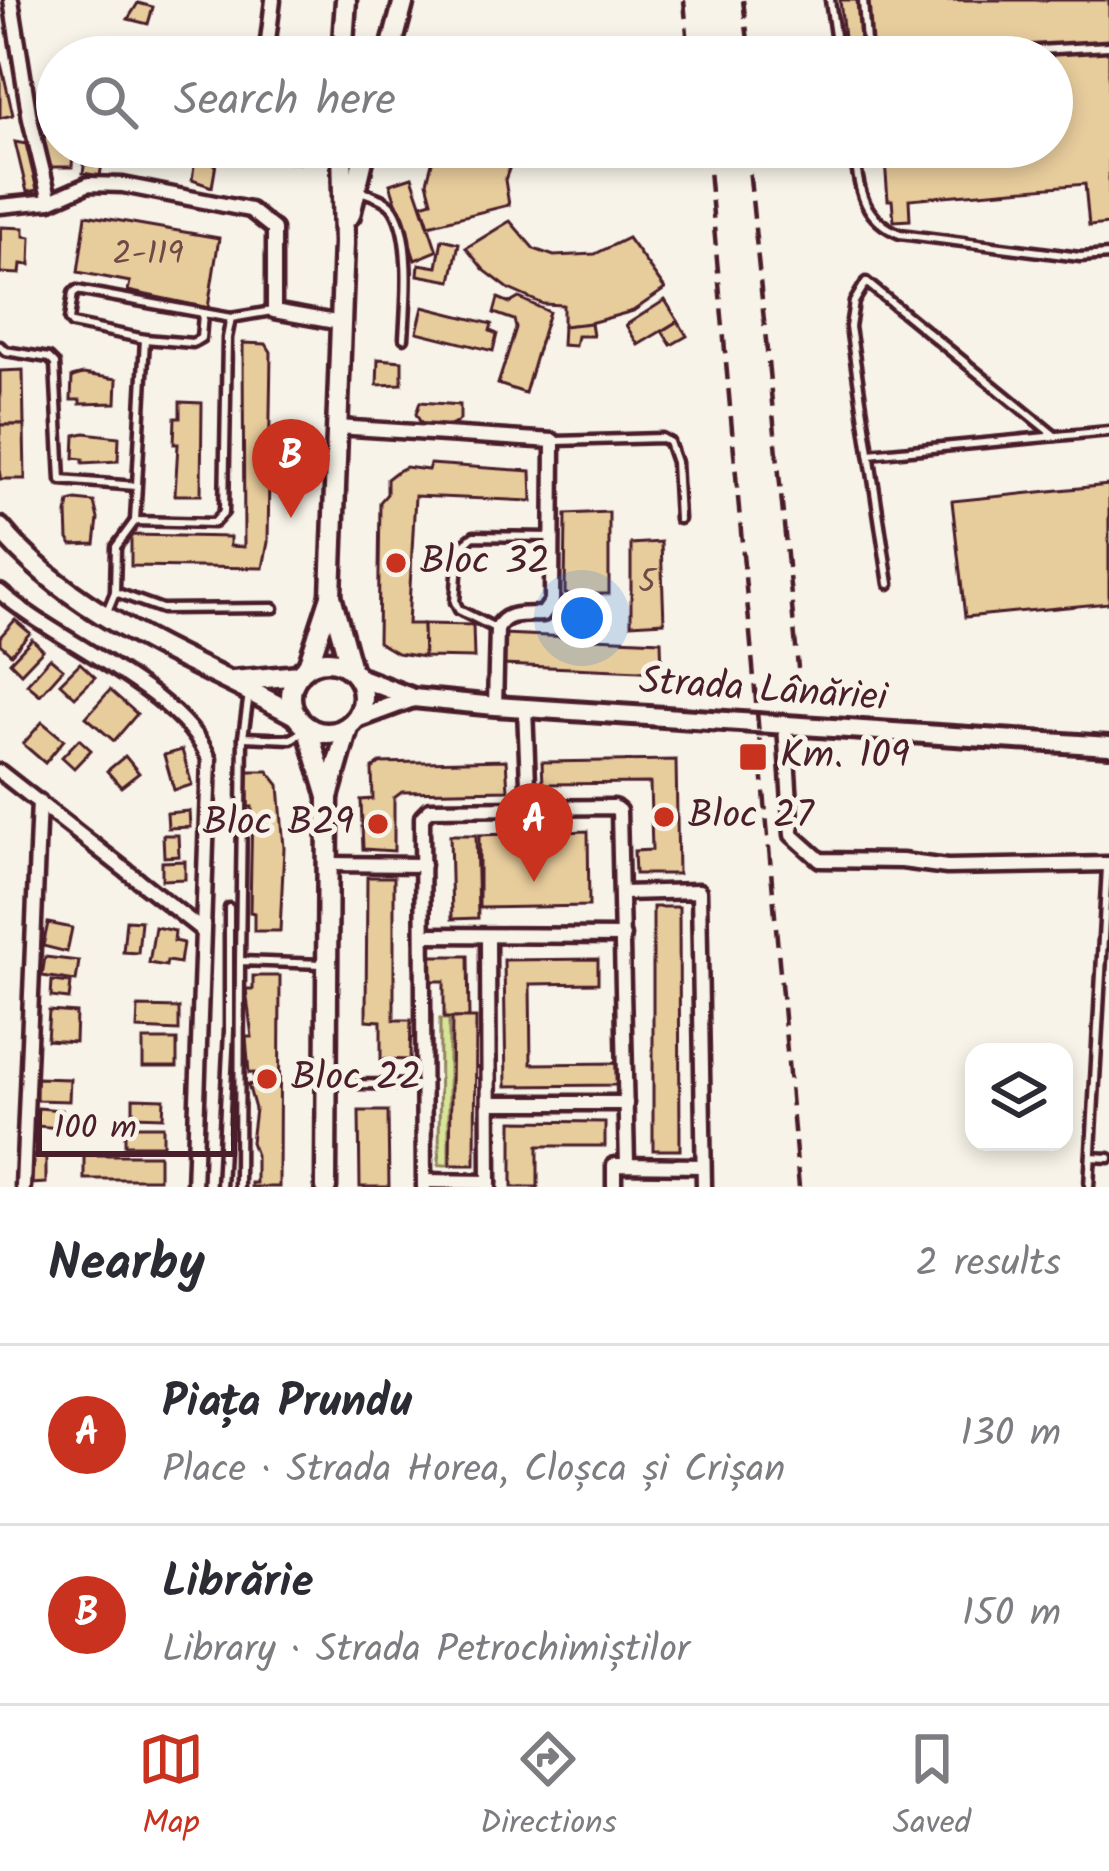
<!DOCTYPE html>
<html lang="en">
<head>
<meta charset="utf-8">
<style>
	body { margin:0; font-family:Kalam,sans-serif; background:#f7f7f7; color:#2b2b33 }
	.controls { position:absolute; right:36px; bottom:36px; display:grid; overflow:hidden; border-radius:24px; box-shadow:0 6px 18px #0003 }
	.controls button { width:108px; height:108px; display:grid; place-items:center; padding:0; border:0; border-bottom:3px solid #e1e1e2; background:#fff; color:#2b2b33; font:60px sans-serif }
	.scale { position:absolute; left:36px; bottom:30px; width:201px; box-sizing:border-box; padding-left:12px; border:6px solid #4a1f2b; border-top:0; font-size:33px; line-height:42px; white-space:nowrap; color:#4a1f2b; -webkit-text-stroke:9px #f7f3e8; paint-order:stroke }
	.you { position:absolute; left:582px; top:618px; width:42px; height:42px; margin:-30px; border:9px solid #fff; border-radius:50%; background:#1a73e8; box-shadow:0 0 0 18px #1a73e833 }
	.badge { display:grid; place-items:center; width:78px; height:78px; border-radius:50%; background:#c8321e; color:#fff; font-size:39px; font-weight:700 }
	.pin { position:absolute; translate:-50% -99px; filter:drop-shadow(0 3px 6px #0008) }
	.pin::after { content:''; position:absolute; top:63px; width:42px; height:36px; background:inherit; clip-path:polygon(0 0,100% 0,50% 100%) }
	.list { margin:0; padding:0; list-style:none }
	h2 { display:flex; justify-content:space-between; align-items:center; height:156px; margin:0; padding:0 48px; font-size:51px }
	h2 small { font-size:39px; font-weight:400; color:#7c7c81 }
	.list li { display:grid; grid-template-columns:78px 1fr auto; gap:36px; align-items:center; box-sizing:border-box; height:180px; padding:0 48px; border-top:3px solid #e1e1e2 }
	.list b { display:block; font-size:45px; white-space:nowrap }
	.list p { margin:0; font-size:39px; white-space:nowrap; color:#7c7c81 }
	.list em { font-size:39px; font-style:normal; color:#7c7c81 }
	.icon { flex:none; width:66px; height:66px; fill:none; stroke:currentColor; stroke-width:2; stroke-linecap:round; stroke-linejoin:round }
	.map { position:relative; flex:none; width:1109px; height:1187px; overflow:hidden }
	.search { position:absolute; background:#fff; box-shadow:0 6px 18px #0003; left:36px; right:36px; top:36px; height:132px; display:flex; align-items:center; gap:30px; box-sizing:border-box; padding:0 42px; border-radius:66px; color:#7c7c81; font-size:45px }
	.sheet { height:516px; background:#fff }
	nav { display:flex; justify-content:space-around; align-items:center; box-sizing:border-box; height:168px; border-top:3px solid #e1e1e2; background:#fff; font-size:33px; color:#7c7c81 }
	nav a { display:grid; justify-items:center; gap:6px }
	nav .on { color:#c8321e }
	.map>svg:first-child { display:block }
	.green { fill:#d8e497; stroke:#918261; stroke-width:3 }
	.building { fill:#e7cc9c; stroke:#4a1f2b; stroke-width:3 }
	.lines { fill:none; stroke-linecap:round; stroke-linejoin:round }
	.lane-casing { stroke:#4a1f2b; stroke-width:15 }
	.street-casing { stroke:#4a1f2b; stroke-width:21 }
	.secondary-casing { stroke:#4a1f2b; stroke-width:26 }
	.primary-casing { stroke:#4a1f2b; stroke-width:27 }
	.lane { stroke:#f7f3e8; stroke-width:6 }
	.street { stroke:#f7f3e8; stroke-width:12 }
	.secondary { stroke:#f7f3e8; stroke-width:16 }
	.primary { stroke:#f7f3e8; stroke-width:18 }
	.rail { stroke:#4a1f2b; stroke-width:4.5; stroke-dasharray:18 9; stroke-linecap:butt }
	.poi-dot { fill:#c8321e; stroke:#f7f3e8; stroke-width:4.5 }
	.labels { text-anchor:middle; dominant-baseline:central; stroke-width:10; stroke-linejoin:round; paint-order:stroke }
	.number-label { font-size:33px; fill:#714a47 }
	.poi-label { font-size:39px; fill:#4a1f2b; stroke:#f7f3e8; text-anchor:start }
	.street-label { font-size:39px; fill:#4a1f2b; stroke:#f7f3e8 }
</style>
</head>
<body>
<div class="map">
<svg width="1109" height="1187" viewBox="0 0 1109 1187">
	<rect width="100%" height="100%" fill="#f7f3e8"/>
	<filter id="ink" filterUnits="userSpaceOnUse"><feTurbulence type="fractalNoise" baseFrequency=".00833" numOctaves="2"/><feDisplacementMap in="SourceGraphic" scale="24" xChannelSelector="R" yChannelSelector="G"/><feConvolveMatrix kernelMatrix="1 2 1 2 8 2 1 2 1" color-interpolation-filters="sRGB"/></filter>
	<g filter="url(#ink)">
		<polygon class="green" points="440,1019 449,1019 449,1165 439,1165"/>
		<g class="building">
			<polygon points="840,0 1109,0 1109,224 1089,226 1085,184 909,199 910,220 894,221 892,200 888,200 884,147 1052,147 1052,57 846,57"/>
			<polygon points="138,3 153,7 148,24 128,19"/>
			<polygon points="0,59 13,115 0,118"/>
			<polygon points="44,136 57,136 57,147 73,151 72,167 43,167"/>
			<polygon points="15,142 26,144 37,190 27,192"/>
			<polygon points="87,147 104,151 100,176 83,173"/>
			<polygon points="260,147 298,147 299,163 259,158"/>
			<polygon points="436,147 443,150 444,147 517,147 505,180 509,205 429,225 422,204 432,201 427,182"/>
			<polygon points="195,160 216,164 212,187 192,180"/>
			<polygon points="412,177 437,251 415,260 390,184"/>
			<polygon points="86,215 219,238 208,308 128,291 130,282 78,272"/>
			<polygon points="510,221 534,249 554,256 595,254 628,238 665,289 633,311 586,324 563,326 563,305 543,304 509,289 484,270 466,248"/>
			<polygon points="1,227 24,228 24,236 31,237 30,265 21,264 20,274 0,273"/>
			<polygon points="442,239 459,243 451,281 418,275 419,264 437,267"/>
			<polygon points="498,298 510,303 519,298 549,312 525,393 498,384 516,328 514,320 494,313"/>
			<polygon points="665,300 678,321 638,345 626,325"/>
			<polygon points="423,307 492,324 490,331 497,334 493,351 417,332"/>
			<polygon points="678,321 687,336 671,345 662,331"/>
			<polygon points="591,323 593,336 577,336 575,346 562,345 563,326"/>
			<polygon points="243,343 266,344 271,352 268,542 263,568 131,566 131,535 230,537 230,546 244,547"/>
			<polygon points="378,359 402,361 402,384 377,385"/>
			<polygon points="23,370 24,425 0,425 0,371"/>
			<polygon points="83,374 117,379 116,403 80,404 80,400 71,400 72,377"/>
			<polygon points="180,402 202,403 201,495 175,495 178,444 174,444 175,418 180,418"/>
			<polygon points="420,402 460,405 460,420 451,426 423,427 416,414"/>
			<polygon points="0,425 24,425 25,479 0,479"/>
			<polygon points="85,433 119,437 118,461 83,463 83,459 74,458 75,435"/>
			<polygon points="430,464 531,471 532,501 415,496 408,624 423,624 424,657 397,653 378,642 380,502 387,494 387,479 396,472 406,467 428,470"/>
			<polygon points="1109,485 1109,603 965,617 952,501"/>
			<polygon points="76,500 94,502 98,519 95,544 72,545 68,539 67,513 69,502"/>
			<polygon points="609,512 609,594 565,594 566,514"/>
			<polygon points="661,542 664,622 631,624 631,544"/>
			<polygon points="15,620 30,633 11,654 0,644 0,637"/>
			<polygon points="423,624 473,625 474,658 424,657"/>
			<polygon points="502,634 661,641 662,672 503,665"/>
			<polygon points="32,639 43,650 21,673 10,662"/>
			<polygon points="50,658 63,669 40,695 27,684"/>
			<polygon points="80,663 95,677 75,697 60,683"/>
			<polygon points="110,690 137,714 114,741 86,717"/>
			<polygon points="42,722 64,740 45,763 23,744"/>
			<polygon points="79,739 91,750 74,768 62,757"/>
			<polygon points="182,750 192,785 174,790 164,755"/>
			<polygon points="125,756 139,773 121,787 107,771"/>
			<polygon points="506,760 508,790 402,792 394,798 394,851 363,849 361,800 373,799 372,769 380,763"/>
			<polygon points="676,760 678,874 635,874 634,851 652,850 650,783 543,784 542,762"/>
			<polygon points="245,771 268,771 279,785 284,848 280,931 254,931 254,913 250,912 252,807 248,807 248,796 245,796"/>
			<polygon points="189,811 190,827 168,828 167,813"/>
			<polygon points="588,831 589,906 479,908 479,835"/>
			<polygon points="163,835 178,835 179,856 164,857"/>
			<polygon points="450,835 476,835 478,918 452,919"/>
			<polygon points="185,861 185,879 162,880 162,862"/>
			<polygon points="367,877 394,877 394,1020 411,1020 410,1060 381,1059 381,1021 366,1020"/>
			<polygon points="653,907 679,907 680,1150 653,1150"/>
			<polygon points="126,920 141,921 138,953 123,952"/>
			<polygon points="48,923 72,928 67,952 43,946"/>
			<polygon points="155,927 175,931 174,941 183,943 180,963 167,961 166,966 149,963"/>
			<polygon points="431,956 468,956 469,1018 444,1018 444,981 431,981"/>
			<polygon points="45,957 79,961 76,981 42,976"/>
			<polygon points="598,959 598,983 530,984 531,1064 618,1063 619,1085 506,1086 504,960"/>
			<polygon points="253,976 280,976 279,1187 251,1187 251,1183 256,1183 256,1155 251,1142 255,1109 248,1084 254,1085 254,1073 249,1073 246,1037 252,1037 246,989 253,989"/>
			<polygon points="52,981 71,983 69,999 51,997"/>
			<polygon points="138,1007 179,1008 179,1031 137,1029"/>
			<polygon points="49,1011 76,1013 75,1042 47,1040"/>
			<polygon points="452,1018 476,1018 475,1165 450,1165"/>
			<rect x="143" y="1040" width="34" height="27"/>
			<polygon points="36,1078 70,1079 69,1101 36,1100"/>
			<polygon points="133,1098 164,1099 163,1117 133,1116"/>
			<polygon points="38,1108 62,1110 60,1128 36,1126"/>
			<polygon points="359,1111 388,1111 389,1187 360,1187"/>
			<polygon points="512,1121 605,1122 605,1146 538,1146 538,1187 512,1187"/>
			<rect x="125" y="1126" width="38" height="19"/>
			<rect x="84" y="1155" width="75" height="24"/>
			<polygon points="30,1157 46,1157 46,1183 30,1184"/>
		</g>
		<g class="lines">
			<defs>
				<g id="lane">
					<polyline points="830,0 838,57"/>
					<polyline points="863,0 867,57"/>
					<polyline points="913,57 1109,46"/>
					<path d="M853 147C860 187 859 217 900 234L1080 257 1109 255"/>
					<path d="M360 191C371 195 387 199 394 210 412 239 406 305 404 338"/>
					<polyline points="203,314 201,338 193,343 145,339 72,324 69,320 73,293 77,290 231,318"/>
					<polyline points="0,346 5,351 49,358 55,364 61,480 136,486"/>
					<polyline points="556,441 662,438 669,442 676,462 679,519"/>
					<polyline points="869,454 1109,431"/>
					<polyline points="135,521 145,339"/>
					<polyline points="889,584 850,327 854,302 866,282 1055,436"/>
					<polyline points="115,592 162,609 274,608"/>
					<polyline points="106,614 115,592 116,547 135,521 214,523 224,512 227,338 231,318 272,311"/>
					<polyline points="497,629 459,610 455,602 459,548 474,536 550,537"/>
					<polyline points="243,737 291,739 303,731"/>
					<polyline points="240,961 243,737 249,694"/>
					<polyline points="333,1073 360,1084 423,1085"/>
					<polyline points="1091,1157 1109,1158"/>
					<polyline points="221,1187 229,1031 229,908"/>
					<polyline points="239,1187 240,961 322,964"/>
					<polyline points="1089,1187 1107,867"/>
				</g>
				<g id="street">
					<polyline points="11,0 30,119 50,201"/>
					<polyline points="266,57 273,0"/>
					<polyline points="0,206 50,201 89,184 123,185 250,210 274,229 274,311 341,323"/>
					<path d="M337 427 553 441 552 601 543 614C524 615 505 611 497 629L495 706"/>
					<path d="M0 592C58 643 180 689 209 759L194 1187"/>
					<polyline points="525,708 529,808"/>
					<polyline points="785,725 792,835 820,860 902,861 947,867 1109,864"/>
					<polyline points="0,772 202,930"/>
					<polyline points="327,864 423,865"/>
					<polyline points="622,893 699,891 704,1187"/>
					<polyline points="423,935 623,936"/>
					<polyline points="488,936 489,1187"/>
					<polyline points="489,1103 626,1103"/>
					<polyline points="424,1181 489,1182"/>
					<polyline points="23,1187 39,801"/>
					<polyline points="424,1187 422,817 430,809 614,807 619,811 627,1165"/>
					<polyline points="614,1187 614,1165 703,1166"/>
				</g>
				<g id="secondary">
					<polyline points="358,677 413,698 495,706 1109,746"/>
					<polyline points="356,719 413,698"/>
				</g>
				<g id="primary">
					<polyline points="342,57 346,0"/>
					<polyline points="389,57 404,0"/>
					<polyline points="350,215 366,147"/>
					<path d="M0 528C76 620 195 660 297 716"/>
					<polyline points="331,596 351,669"/>
					<circle cx="327" cy="697" r="36"/>
					<polyline points="308,666 331,596 344,243 342,147"/>
					<polyline points="233,681 299,675"/>
					<polyline points="307,727 328,797"/>
					<polyline points="326,1187 328,797 348,727"/>
				</g>
			</defs>
			<use href="#lane" class="lane-casing"/>
			<use href="#street" class="street-casing"/>
			<use href="#secondary" class="secondary-casing"/>
			<use href="#primary" class="primary-casing"/>
			<use href="#lane" class="lane"/>
			<use href="#street" class="street"/>
			<use href="#secondary" class="secondary"/>
			<use href="#primary" class="primary"/>
			<g class="rail">
				<polyline points="684,0 689,57"/>
				<polyline points="743,0 750,57"/>
				<polyline points="707,147 799,1187"/>
				<polyline points="747,147 798,668"/>
			</g>
		</g>
	</g>
	<g class="poi-dot">
		<circle cx="396" cy="563" r="12"/>
		<rect x="738" y="742" width="30" height="30" rx="6"/>
		<circle cx="664" cy="817" r="12"/>
		<circle cx="378" cy="824" r="12"/>
		<circle cx="267" cy="1079" r="12"/>
	</g>
	<g class="labels">
		<g class="number-label">
			<text x="148" y="255">2-119</text>
			<text x="647" y="583">5</text>
		</g>
		<g class="poi-label">
			<text x="420" y="563">Bloc 32</text>
			<text x="780" y="757">Km. 109</text>
			<text x="688" y="817">Bloc 27</text>
			<text x="354" y="824" text-anchor="end">Bloc B29</text>
			<text x="291" y="1079">Bloc 22</text>
		</g>
		<g class="street-label">
			<text transform="translate(763 691) rotate(4)">Strada Lânăriei</text>
		</g>
	</g>
</svg>
<div class="controls">
<button><svg class="icon" aria-label="layers" viewBox="0 0 24 24"><path d="M12 4l9 5-9 5-9-5zM3 14l9 5 9-5"/></svg></button>
</div>
<div class="scale">100 m</div>
<div class="you"></div>
<div class="pin badge" style="left:534px;top:882px">A</div>
<div class="pin badge" style="left:291px;top:518px">B</div>
<div class="search"><svg class="icon" aria-label="search" viewBox="0 0 24 24"><circle cx="10" cy="10" r="6"/><path d="M15 15l6 6"/></svg>Search here</div>
</div>
<section class="sheet">
<h2>Nearby<small>2 results</small></h2>
<ul class="list">
<li><span class="badge">A</span><div><b>Piața Prundu</b><p>Place · Strada Horea, Cloșca și Crișan</p></div><em>130 m</em></li>
<li><span class="badge">B</span><div><b>Librărie</b><p>Library · Strada Petrochimiștilor</p></div><em>150 m</em></li>
</ul>
</section>
<nav>
<a class="on"><svg class="icon" aria-label="map" viewBox="0 0 24 24"><path d="M3 6l6-2 6 2 6-2v14l-6 2-6-2-6 2zM9 4v14M15 6v14"/></svg>Map</a>
<a><svg class="icon" aria-label="directions" viewBox="0 0 24 24"><path d="M12 3l9 9-9 9-9-9zM9 14v-3h6M13 9l2 2-2 2"/></svg>Directions</a>
<a><svg class="icon" aria-label="saved" viewBox="0 0 24 24"><path d="M7 4h10v16l-5-4-5 4z"/></svg>Saved</a>
</nav>
</body>
</html>
